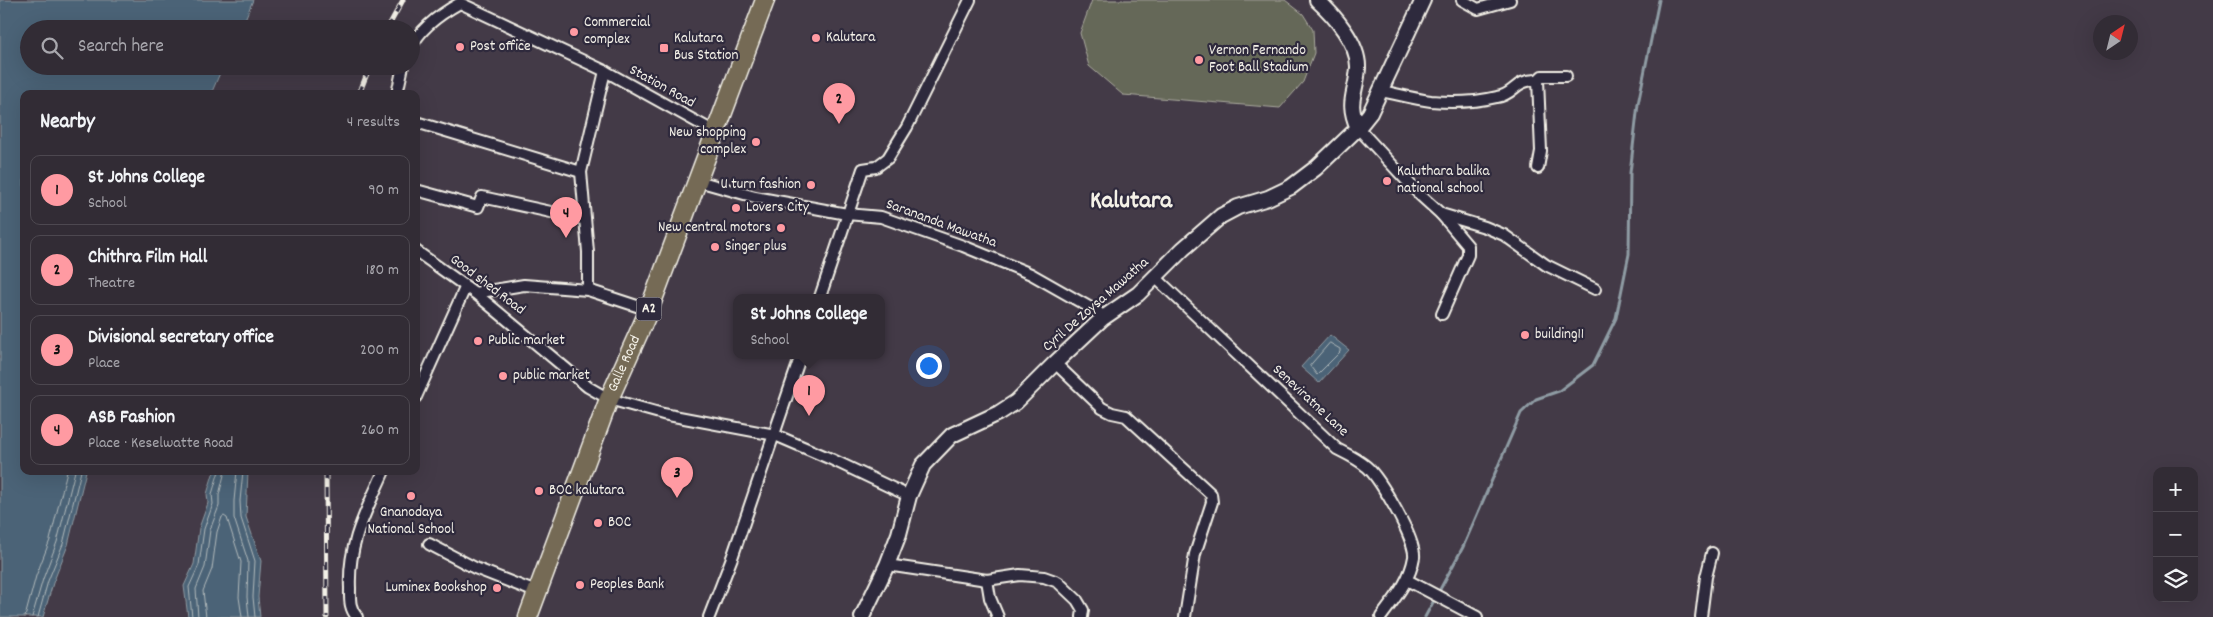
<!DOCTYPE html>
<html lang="en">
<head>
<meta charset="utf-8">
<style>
	body { margin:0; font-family:Dekko,sans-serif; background:#3d3841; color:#f1f3f6 }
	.controls { position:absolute; right:15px; bottom:15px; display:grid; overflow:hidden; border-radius:10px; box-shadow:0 5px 20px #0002 }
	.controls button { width:45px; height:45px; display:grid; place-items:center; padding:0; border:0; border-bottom:1px solid #4d4850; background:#322c35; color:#f1f3f6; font:25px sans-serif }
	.compass { position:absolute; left:2093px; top:15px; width:45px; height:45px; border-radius:50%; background:#322c35; box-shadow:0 5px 20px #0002; rotate:35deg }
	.you { position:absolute; left:928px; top:365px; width:18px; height:18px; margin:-12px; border:4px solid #fff; border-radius:50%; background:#1a73e8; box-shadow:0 0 0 8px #1a73e833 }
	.badge { display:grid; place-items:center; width:32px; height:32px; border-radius:50%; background:#ff9aa2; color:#111; font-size:16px; font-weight:700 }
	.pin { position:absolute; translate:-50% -41px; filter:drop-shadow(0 1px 2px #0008) }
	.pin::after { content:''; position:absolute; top:26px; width:18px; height:15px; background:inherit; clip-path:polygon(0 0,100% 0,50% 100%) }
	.popup { position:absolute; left:733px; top:294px; width:152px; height:65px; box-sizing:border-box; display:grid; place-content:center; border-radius:10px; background:#322c35; filter:drop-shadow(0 1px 4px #0005); font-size:16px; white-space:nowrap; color:#a8a7ad }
	.popup b { font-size:19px; color:#f1f3f6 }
	.popup::after { content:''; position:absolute; left:50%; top:100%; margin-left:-10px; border:10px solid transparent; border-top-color:#322c35 }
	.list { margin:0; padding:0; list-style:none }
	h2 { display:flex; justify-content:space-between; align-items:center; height:65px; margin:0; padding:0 20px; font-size:21px }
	h2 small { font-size:16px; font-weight:400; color:#a8a7ad }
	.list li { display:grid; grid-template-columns:32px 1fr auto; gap:15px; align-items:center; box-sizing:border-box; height:70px; margin:0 10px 10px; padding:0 10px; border:1px solid #4d4850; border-radius:10px }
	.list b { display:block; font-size:19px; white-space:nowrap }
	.list p { margin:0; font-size:16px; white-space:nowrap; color:#a8a7ad }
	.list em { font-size:16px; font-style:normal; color:#a8a7ad }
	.icon { flex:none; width:28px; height:28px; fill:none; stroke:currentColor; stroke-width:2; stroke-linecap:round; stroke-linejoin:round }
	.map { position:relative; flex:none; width:2213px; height:617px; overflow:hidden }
	.search { position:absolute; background:#322c35; box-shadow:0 5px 20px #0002; left:20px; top:20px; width:400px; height:55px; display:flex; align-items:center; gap:12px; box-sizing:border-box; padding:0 18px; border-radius:28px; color:#a8a7ad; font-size:19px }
	.panel { position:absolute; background:#322c35; box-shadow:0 5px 20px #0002; left:20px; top:90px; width:400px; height:385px; border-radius:10px }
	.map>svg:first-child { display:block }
	.green { fill:#656758; stroke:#acaca0 }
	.water { fill:#4c6477; stroke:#8f9ca4 }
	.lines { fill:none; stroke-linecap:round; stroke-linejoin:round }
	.shore { stroke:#b1b9bb; stroke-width:1 }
	.stream { stroke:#8f9ca4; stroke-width:3 }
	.street-casing { stroke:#f4f1e8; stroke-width:14 }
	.secondary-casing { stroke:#f4f1e8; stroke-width:18 }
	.highway-casing { stroke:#f4f1e8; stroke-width:21 }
	.street { stroke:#2f2a3d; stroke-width:10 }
	.secondary { stroke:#2f2a3d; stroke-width:14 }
	.highway { stroke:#746b55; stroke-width:18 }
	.rail-casing { stroke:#f4f1e8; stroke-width:5 }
	.rail { stroke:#2f2a3d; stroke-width:3; stroke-dasharray:9; stroke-linecap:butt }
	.poi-dot { fill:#ff9aa2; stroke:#2f2a3d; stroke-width:2 }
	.labels { text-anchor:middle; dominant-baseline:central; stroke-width:4.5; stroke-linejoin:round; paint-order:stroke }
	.shield { fill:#2f2a3d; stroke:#b9b5b5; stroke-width:1 }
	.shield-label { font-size:14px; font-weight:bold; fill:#f4f1e8 }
	.poi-label { font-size:15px; fill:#f4f1e8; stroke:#2f2a3d; text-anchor:start }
	.street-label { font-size:15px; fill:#f4f1e8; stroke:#2f2a3d }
	.town-label { font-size:25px; font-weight:bold; fill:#f4f1e8; stroke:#2f2a3d }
</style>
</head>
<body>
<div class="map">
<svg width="2213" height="617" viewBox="0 0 2213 617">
	<rect width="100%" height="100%" fill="#433a47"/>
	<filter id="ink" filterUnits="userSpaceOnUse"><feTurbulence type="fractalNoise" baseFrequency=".02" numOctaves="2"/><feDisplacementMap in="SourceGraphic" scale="10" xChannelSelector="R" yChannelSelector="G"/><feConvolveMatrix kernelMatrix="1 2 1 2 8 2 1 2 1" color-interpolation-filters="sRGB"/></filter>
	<g filter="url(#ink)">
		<polygon class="green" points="1092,0 1285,0 1303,14 1313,30 1314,53 1303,82 1280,108 1123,95 1089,66 1080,33"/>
		<g class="water">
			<polygon points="0,0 253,0 241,29 29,29 29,66 223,66 211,94 24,94 24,471 86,471 68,545 53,583 43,617 0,617"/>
			<polygon points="1330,335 1349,350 1319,383 1301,367"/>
			<polygon points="216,471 248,471 246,517 261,561 258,597 260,617 188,617 184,586 194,564 199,528 208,503 207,494 213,474"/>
		</g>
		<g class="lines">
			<g class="shore">
				<polygon points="1330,343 1340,349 1340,352 1317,375 1310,366"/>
				<polyline points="237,471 234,501 234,518 248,561 247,597 249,617"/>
				<polyline points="243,471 240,501 241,518 255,561 253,597 255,617"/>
				<polyline points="25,617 36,576 50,540 67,471"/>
				<polyline points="32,617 43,579 57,542 75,471"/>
				<polyline points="38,617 48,581 63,544 81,471"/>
				<polyline points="192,617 189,587 199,565 204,529 213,504 212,494 219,471"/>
				<polyline points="198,617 196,589 205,567 210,530 219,506 219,495 225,471"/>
				<polyline points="206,617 203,591 212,569 217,532 222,517 224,516 227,518 241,562 239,597 242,617"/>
			</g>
			<polyline class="stream" points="1425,617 1463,547 1521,413 1536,399 1559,391 1593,365 1616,318 1629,254 1630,173 1638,104 1659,0"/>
			<defs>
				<g id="street">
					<polyline points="1462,0 1478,9 1510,0"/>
					<path d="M411 48C420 28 442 13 460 3L605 71 715 132"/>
					<path d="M1381 91C1397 94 1414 99 1431 101 1452 103 1476 102 1497 97 1516 94 1513 80 1538 80"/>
					<polyline points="397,94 403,66"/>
					<polyline points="416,122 581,172"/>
					<polyline points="1358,128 1420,195 1441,214 1485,227 1504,235 1546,265 1595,289"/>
					<polyline points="1538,168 1541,151 1538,80 1542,76 1566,76"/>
					<polyline points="698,181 755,197 847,214 881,217 963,246 1031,274 1098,312 1103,318"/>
					<polyline points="416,190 478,207 482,197 583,219"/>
					<polyline points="1441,214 1468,246 1468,255 1442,314"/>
					<polyline points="416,251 475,293 588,387 609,399 663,414 775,435 831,459 909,496"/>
					<path d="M1154 276 1337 449C1347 454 1358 459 1367 467 1380 478 1416 540 1414 557 1410 581 1395 598 1381 617"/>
					<polyline points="588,290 588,252 581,172 605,71"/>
					<polyline points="475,293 524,285 588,290 649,310"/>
					<polyline points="820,297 863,169 876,167 888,158 907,127 970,0"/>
					<polyline points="1055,363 1102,408 1112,413 1126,416 1211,494 1212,502 1195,554 1185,617"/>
					<polyline points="416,397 465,288"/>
					<polyline points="429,544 475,568 536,592"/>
					<polyline points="887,565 987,580 1020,575 1044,577 1058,582 1077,600 1083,610 1082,617"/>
					<polyline points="987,580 990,598 998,617"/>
					<polyline points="1407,580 1477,617"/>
					<path d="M357 617C349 608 350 599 350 588 348 542 366 512 384 471"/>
					<polyline points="709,617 733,555 801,355"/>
					<polyline points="1701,617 1706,577 1712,553"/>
				</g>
				<g id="secondary">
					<path d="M1317 0C1334 15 1359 44 1358 68 1356 95 1346 101 1358 128"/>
					<polyline points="862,617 887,565 899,534 909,496 923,465 952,435 999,413 1016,402 1055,363 1103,318 1138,294 1183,249 1221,216 1238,207 1268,198 1291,187 1316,168 1358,128 1370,113 1423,0"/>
				</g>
				<g id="highway">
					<path id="s1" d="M528 617 609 399 649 310 765 0"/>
				</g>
			</defs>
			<use href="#street" class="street-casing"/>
			<use href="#secondary" class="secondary-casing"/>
			<use href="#highway" class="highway-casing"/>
			<use href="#street" class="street"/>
			<use href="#secondary" class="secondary"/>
			<use href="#highway" class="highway"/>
			<defs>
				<g id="rail">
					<polyline points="387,29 403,0"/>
					<polyline points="359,94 370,66"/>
					<polyline points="326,471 327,617"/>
				</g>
			</defs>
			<use href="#rail" class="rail-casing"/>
			<use href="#rail" class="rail"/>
		</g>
	</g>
	<g class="poi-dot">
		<circle cx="574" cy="32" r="5"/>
		<circle cx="816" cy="38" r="5"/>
		<circle cx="460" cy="47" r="5"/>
		<rect x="659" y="43" width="10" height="10" rx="2.5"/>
		<circle cx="1199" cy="60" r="5"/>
		<circle cx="756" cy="142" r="5"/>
		<circle cx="1387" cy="181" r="5"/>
		<circle cx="811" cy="185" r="5"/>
		<circle cx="736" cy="208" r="5"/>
		<circle cx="781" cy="228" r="5"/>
		<circle cx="715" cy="247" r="5"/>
		<circle cx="1525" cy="335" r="5"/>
		<circle cx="478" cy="341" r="5"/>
		<circle cx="503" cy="376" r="5"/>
		<circle cx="539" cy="491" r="5"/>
		<circle cx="411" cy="496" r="5"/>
		<circle cx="598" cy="523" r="5"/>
		<circle cx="580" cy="585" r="5"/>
		<circle cx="497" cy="588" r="5"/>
	</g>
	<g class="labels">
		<rect class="shield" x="636.5" y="297.5" width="25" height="23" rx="4"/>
		<g class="shield-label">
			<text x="649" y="309">A2</text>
		</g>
		<g class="poi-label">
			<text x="584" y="23">Commercial<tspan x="584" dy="17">complex</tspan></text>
			<text x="826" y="38">Kalutara</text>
			<text x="674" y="39">Kalutara<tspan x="674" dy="17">Bus Station</tspan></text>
			<text x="470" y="47">Post office</text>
			<text x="1209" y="51">Vernon Fernando<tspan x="1209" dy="17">Foot Ball Stadium</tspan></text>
			<text x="746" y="133" text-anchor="end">New shopping<tspan x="746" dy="17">complex</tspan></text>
			<text x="1397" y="172">Kaluthara balika<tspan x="1397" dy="17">national school</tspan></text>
			<text x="801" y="185" text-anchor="end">U turn fashion</text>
			<text x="746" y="208">Lovers City</text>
			<text x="771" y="228" text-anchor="end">New central motors</text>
			<text x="725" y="247">Singer plus</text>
			<text x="1535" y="335">building11</text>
			<text x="488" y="341">Public market</text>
			<text x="513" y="376">public market</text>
			<text x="549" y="491">BOC kalutara</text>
			<text x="411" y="513" text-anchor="middle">Gnanodaya<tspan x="411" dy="17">National School</tspan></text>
			<text x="608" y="523">BOC</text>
			<text x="590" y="585">Peoples Bank</text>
			<text x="487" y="588" text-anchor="end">Luminex Bookshop</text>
		</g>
		<g class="street-label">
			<text transform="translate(662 87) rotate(29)">Station Road</text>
			<text transform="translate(941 224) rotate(20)">Sarananda Mawatha</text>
			<text transform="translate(487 285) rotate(37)">Good shed Road</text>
			<text transform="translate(1096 305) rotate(-41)">Cyril De Zoysa Mawatha</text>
			<text stroke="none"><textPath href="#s1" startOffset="271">Galle Road</textPath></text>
			<text transform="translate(1310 401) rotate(43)">Seneviratne Lane</text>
		</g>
		<g class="town-label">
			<text x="1131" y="202">Kalutara</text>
		</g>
	</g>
</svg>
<div class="controls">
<button>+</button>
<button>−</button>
<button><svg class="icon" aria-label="layers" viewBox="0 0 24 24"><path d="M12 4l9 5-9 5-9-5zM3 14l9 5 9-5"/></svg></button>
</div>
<svg class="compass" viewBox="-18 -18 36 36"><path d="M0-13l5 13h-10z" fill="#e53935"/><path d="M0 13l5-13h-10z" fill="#a8a7ad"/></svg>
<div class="you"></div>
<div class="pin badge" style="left:809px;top:416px">1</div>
<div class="popup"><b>St Johns College</b>School</div>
<div class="pin badge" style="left:839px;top:124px">2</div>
<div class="pin badge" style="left:677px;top:498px">3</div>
<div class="pin badge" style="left:566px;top:238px">4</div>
<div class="search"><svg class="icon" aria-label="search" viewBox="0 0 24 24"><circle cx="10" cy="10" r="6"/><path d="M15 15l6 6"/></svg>Search here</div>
<section class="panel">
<h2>Nearby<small>4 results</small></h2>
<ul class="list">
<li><span class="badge">1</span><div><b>St Johns College</b><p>School</p></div><em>90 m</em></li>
<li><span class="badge">2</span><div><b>Chithra Film Hall</b><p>Theatre</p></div><em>180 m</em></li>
<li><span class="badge">3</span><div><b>Divisional secretary office</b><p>Place</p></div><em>200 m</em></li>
<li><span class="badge">4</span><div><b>ASB Fashion</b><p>Place · Keselwatte Road</p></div><em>260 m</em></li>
</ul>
</section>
</div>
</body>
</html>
